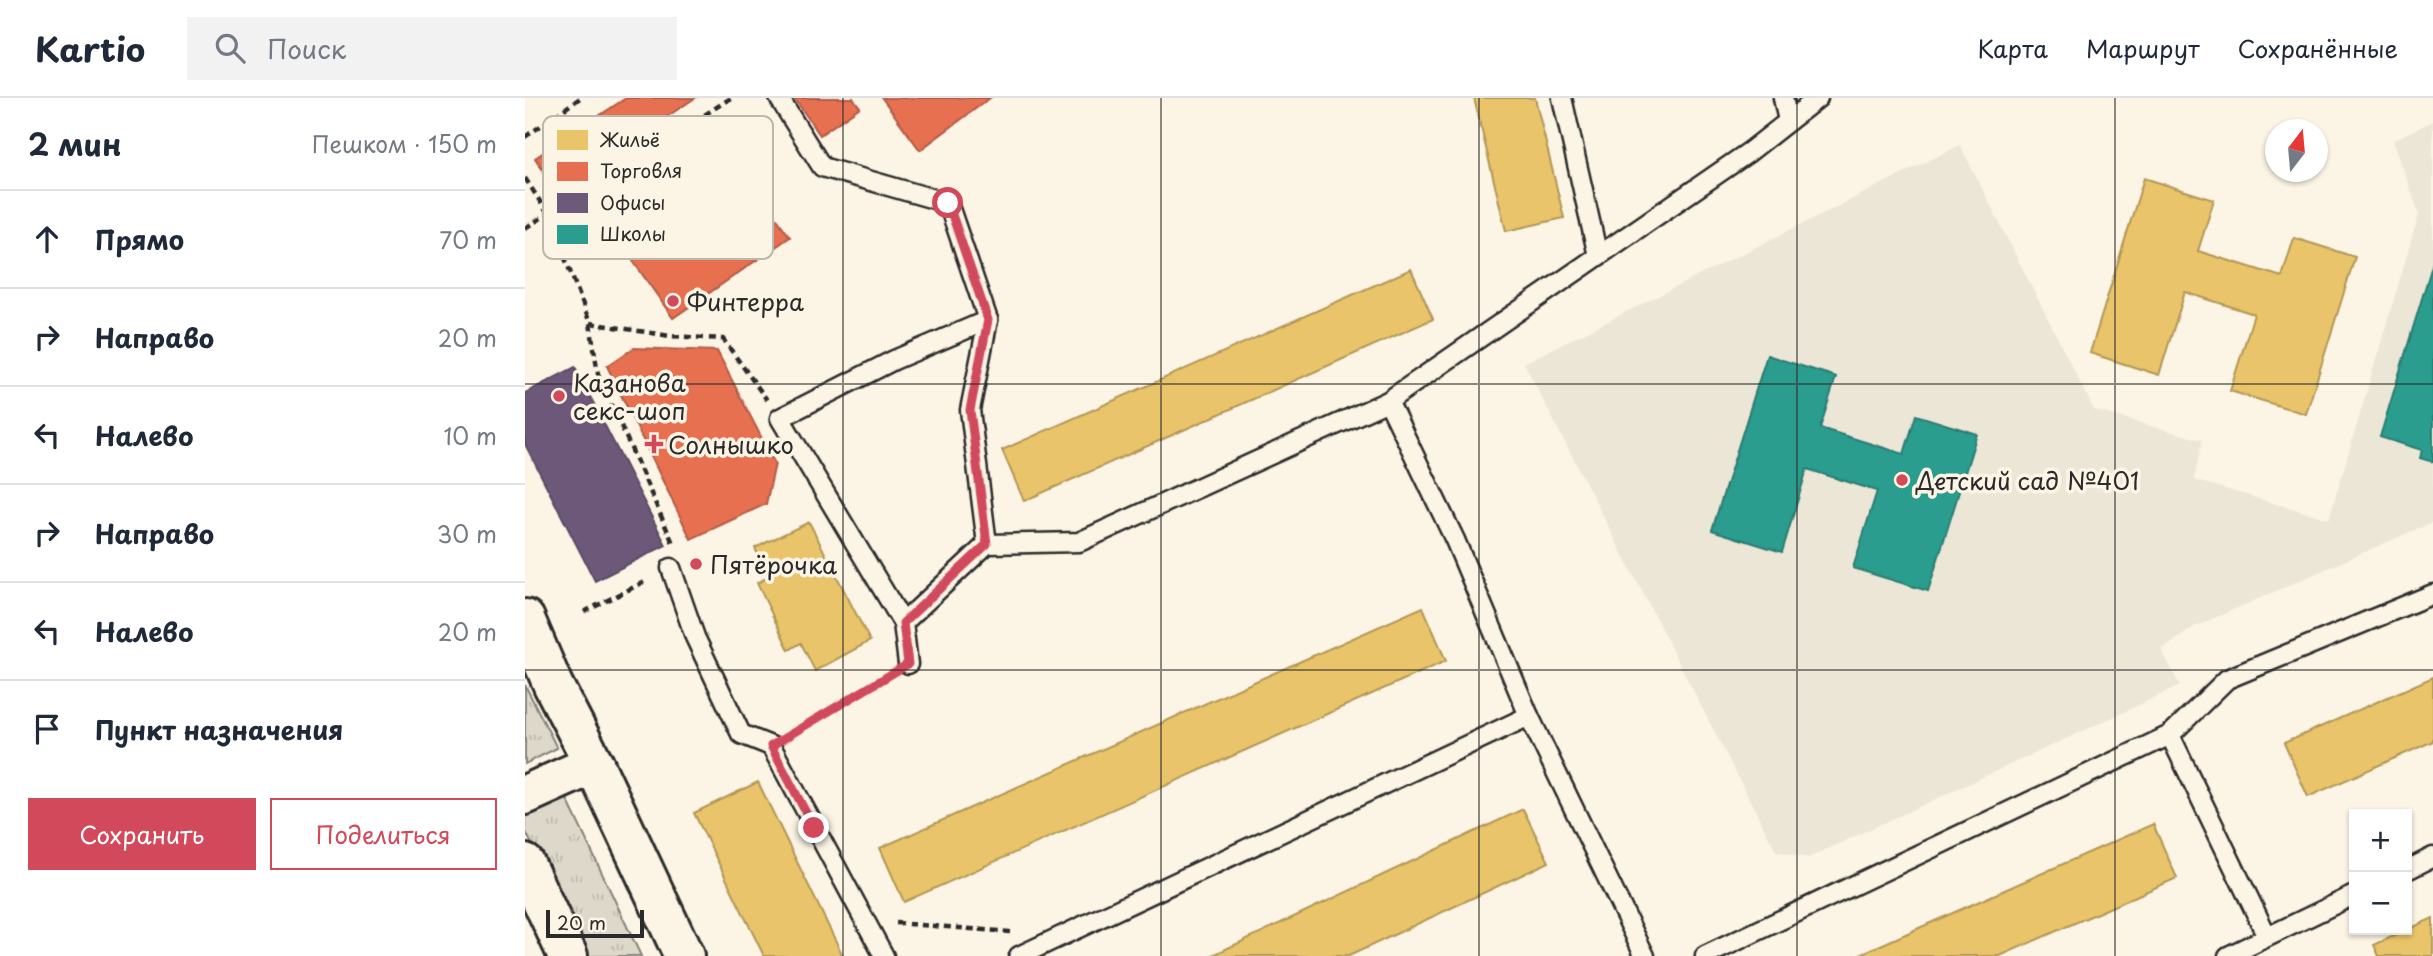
<!DOCTYPE html>
<html lang="ru">
<head>
<meta charset="utf-8">
<style>
	body { margin:0; font-family:"Playpen Sans",sans-serif; background:#f2f2f3; color:#1f2937 }
	.controls { position:absolute; right:21px; bottom:21px; display:grid; overflow:hidden; border-radius:0px; box-shadow:0 2px 5px #0004 }
	.controls button { width:63px; height:63px; display:grid; place-items:center; padding:0; border:0; border-bottom:2px solid #e0e1e3; background:#fff; color:#1f2937; font:35px sans-serif }
	.compass { position:absolute; left:1740px; top:21px; width:63px; height:63px; border-radius:50%; background:#fff; box-shadow:0 2px 5px #0004; rotate:16deg }
	.scale { position:absolute; left:21px; bottom:18px; width:98px; box-sizing:border-box; padding-left:7px; border:4px solid #2b2b2b; border-top:0; font-size:19px; line-height:24px; white-space:nowrap; color:#2b2b2b; -webkit-text-stroke:5px #fcf5e5; paint-order:stroke }
	.stop { position:absolute; width:21px; height:21px; margin:-16px; border:5px solid #d1495b; border-radius:50%; background:#fff }
	.stop.end { background:#d1495b; border-color:#fff; box-shadow:0 2px 7px #0008 }
	.list { margin:0; padding:0; list-style:none }
	h2 { display:flex; justify-content:space-between; align-items:center; height:91px; margin:0; padding:0 28px; font-size:30px }
	h2 small { font-size:23px; font-weight:400; color:#747a83 }
	.list li { display:grid; grid-template-columns:46px 1fr auto; gap:21px; align-items:center; box-sizing:border-box; height:98px; padding:0 28px; border-top:2px solid #e0e1e3 }
	.list b { display:block; font-size:26px; white-space:nowrap }
	.list em { font-size:23px; font-style:normal; color:#747a83 }
	.actions { display:flex; gap:14px; padding:21px 28px }
	.actions a { flex:1; padding:16px 0; border:2px solid #d1495b; border-radius:0px; text-align:center; font-size:24px; color:#d1495b }
	.actions .main { background:#d1495b; color:#fff }
	.icon { flex:none; width:38px; height:38px; fill:none; stroke:currentColor; stroke-width:2; stroke-linecap:round; stroke-linejoin:round }
	.map { position:relative; flex:none; width:1908px; height:858px; overflow:hidden }
	header { display:flex; align-items:center; gap:42px; box-sizing:border-box; height:98px; padding:0 35px; background:#fff; border-bottom:2px solid #e0e1e3 }
	header strong { font-size:33px }
	nav { display:flex; gap:38px; margin-inline-start:auto; font-size:24px }
	.search { width:490px; height:63px; background:#f2f2f3; display:flex; align-items:center; gap:18px; box-sizing:border-box; padding:0 24px; border-radius:0px; color:#747a83; font-size:26px }
	main { display:flex }
	aside { flex:1; background:#fff }
	.map>svg:first-child { display:block }
	.built { fill:#ece6d7 }
	.grass { fill:url(#grass-tufts); stroke:#84827a; stroke-width:2 }
	.homes { fill:#e9c46a; stroke:#b09657; stroke-width:2 }
	.shops { fill:#e76f51; stroke:#af5b46; stroke-width:2 }
	.offices { fill:#6d597a; stroke:#594b62; stroke-width:2 }
	.schools { fill:#2a9d8f; stroke:#2a7b71; stroke-width:2 }
	.lines { fill:none; stroke-linecap:round; stroke-linejoin:round }
	.service-casing { stroke:#2b2b2b; stroke-width:23 }
	.tertiary-casing { stroke:#2b2b2b; stroke-width:44 }
	.secondary-casing { stroke:#2b2b2b; stroke-width:44 }
	.path { stroke:#2b2b2b; stroke-width:4.5; stroke-dasharray:7 5; stroke-linecap:butt }
	.service { stroke:#fcf5e5; stroke-width:18 }
	.tertiary { stroke:#fcf5e5; stroke-width:38 }
	.secondary { stroke:#fcf5e5; stroke-width:38 }
	.route { stroke:#d1495b; stroke-width:9 }
	.grid { fill:none; stroke:#2b2b2b; stroke-width:2; stroke-opacity:0.55 }
	.poi-dot { fill:#d1495b; stroke:#fcf5e5; stroke-width:2.5 }
	.labels { text-anchor:middle; dominant-baseline:central; stroke-width:7; stroke-linejoin:round; paint-order:stroke }
	.poi-label { font-size:24px; fill:#2b2b2b; stroke:#fcf5e5; text-anchor:start }
	.key { fill:#fcf5e5; stroke:#bdb8ad; stroke-width:2 }
	.key-label { font-size:19px; fill:#2b2b2b }
</style>
</head>
<body>
<header>
<strong>Kartio</strong>
<div class="search"><svg class="icon" aria-label="search" viewBox="0 0 24 24"><circle cx="10" cy="10" r="6"/><path d="M15 15l6 6"/></svg>Поиск</div>
<nav><a>Карта</a><a>Маршрут</a><a>Сохранённые</a></nav>
</header>
<main>
<aside>
<h2>2 мин<small>Пешком · 150 m</small></h2>
<ul class="list">
<li><svg class="icon" aria-label="ahead" viewBox="0 0 24 24"><path d="M12 20V5M6 11l6-6 6 6"/></svg><div><b>Прямо</b></div><em>70 m</em></li>
<li><svg class="icon" aria-label="right" viewBox="0 0 24 24"><path d="M7 20v-9h11M14 6l5 5-5 5"/></svg><div><b>Направо</b></div><em>20 m</em></li>
<li><svg class="icon" aria-label="left" viewBox="0 0 24 24"><path d="M17 20v-9H6M10 6l-5 5 5 5"/></svg><div><b>Налево</b></div><em>10 m</em></li>
<li><svg class="icon" aria-label="right" viewBox="0 0 24 24"><path d="M7 20v-9h11M14 6l5 5-5 5"/></svg><div><b>Направо</b></div><em>30 m</em></li>
<li><svg class="icon" aria-label="left" viewBox="0 0 24 24"><path d="M17 20v-9H6M10 6l-5 5 5 5"/></svg><div><b>Налево</b></div><em>20 m</em></li>
<li><svg class="icon" aria-label="arrive" viewBox="0 0 24 24"><path d="M6 21V4h12l-3 4 3 4H6"/></svg><div><b>Пункт назначения</b></div></li>
</ul>
<div class="actions"><a class="main">Сохранить</a><a>Поделиться</a></div>
</aside>
<div class="map">
<svg width="1908" height="858" viewBox="0 0 1908 858">
	<defs>
		<pattern id="grass-tufts" width="24" height="20" patternUnits="userSpaceOnUse" patternTransform="scale(1.75)"><rect width="24" height="20" fill="#ded8ca"/><path d="M3 7l-1-3M5 7V3M7 7l1-3M15 17l-1-3M17 17v-4M19 17l1-3" fill="none" stroke="#bfbaae"/></pattern>
	</defs>
	<rect width="100%" height="100%" fill="#fcf5e5"/>
	<filter id="ink" filterUnits="userSpaceOnUse"><feTurbulence type="fractalNoise" baseFrequency=".0143" numOctaves="2"/><feDisplacementMap in="SourceGraphic" scale="14" xChannelSelector="R" yChannelSelector="G"/><feConvolveMatrix kernelMatrix="1 2 1 2 8 2 1 2 1" color-interpolation-filters="sRGB"/></filter>
	<g filter="url(#ink)">
		<polygon class="built" points="1908,23 1908,424 1669,529 1637,552 1655,588 1283,760 1251,753 999,265 1435,47 1569,312 1677,342 1669,382 1804,421 1894,116 1868,42"/>
		<g class="grass">
			<polygon points="0,587 32,650 0,666"/>
			<polygon points="41,699 116,858 61,858 0,732 0,718"/>
		</g>
		<g class="homes">
			<polygon points="949,0 1010,0 1039,120 981,133"/>
			<polygon points="1619,80 1689,102 1673,153 1757,179 1769,140 1830,159 1781,316 1705,293 1729,216 1660,194 1634,277 1565,255"/>
			<polygon points="886,171 908,221 499,403 477,352"/>
			<polygon points="284,424 345,543 290,573 276,545 264,552 232,485 243,479 230,450"/>
			<polygon points="898,509 921,563 379,804 355,750"/>
			<polygon points="1908,579 1908,643 1783,699 1759,645"/>
			<polygon points="233,684 318,858 239,858 169,715"/>
			<polygon points="998,711 1024,764 824,858 686,858"/>
			<polygon points="1628,726 1652,780 1475,858 1331,858"/>
			<polygon points="1908,820 1908,858 1854,858 1849,847"/>
		</g>
		<g class="shops">
			<polygon points="101,0 170,0 31,92 10,60"/>
			<polygon points="269,0 328,0 335,9 295,37"/>
			<polygon points="357,0 465,0 395,52"/>
			<polygon points="205,54 265,139 148,220 89,136"/>
			<polygon points="109,250 192,253 250,366 241,406 166,441 82,268"/>
		</g>
		<polygon class="offices" points="50,269 141,447 70,483 0,346 0,295"/>
		<g class="schools">
			<polygon points="1908,164 1908,364 1895,360 1897,352 1855,339"/>
			<polygon points="1242,257 1311,279 1295,330 1379,356 1391,317 1452,336 1403,493 1328,470 1352,393 1282,371 1257,454 1187,432"/>
		</g>
		<g class="lines">
			<defs>
				<g id="service">
					<polyline points="254,0 297,69 423,105 463,222"/>
					<polyline points="1037,0 1073,158"/>
					<polyline points="1258,0 1263,23"/>
					<polyline points="863,303 930,442 1004,618 1120,858"/>
					<polyline points="146,470 170,539 216,636 246,648 359,858"/>
					<polyline points="378,525 255,320 369,262 463,222 445,312 462,446 554,444 863,303 1224,54 1293,0"/>
					<polyline points="383,566 378,525 462,446"/>
					<polyline points="1645,637 1742,838"/>
					<polyline points="1882,772 1908,759"/>
					<polyline points="494,858 1004,618"/>
					<polyline points="1180,858 1645,637 1702,581 1908,496"/>
					<polyline points="1703,858 1829,797"/>
				</g>
				<polyline id="tertiary" points="0,697 69,666"/>
				<g id="secondary">
					<polyline points="0,521 28,587 69,666 159,858"/>
					<polyline points="0,766 43,858"/>
				</g>
			</defs>
			<use href="#service" class="service-casing"/>
			<use href="#tertiary" class="tertiary-casing"/>
			<use href="#secondary" class="secondary-casing"/>
			<g class="path">
				<polyline points="0,39 55,0"/>
				<polyline points="0,80 23,116 206,0"/>
				<polyline points="0,130 23,116 65,225 73,276 148,445"/>
				<polyline points="65,225 145,238 198,241 242,302"/>
				<polyline points="59,514 123,482"/>
				<polyline points="268,635 362,578"/>
				<polyline points="371,825 485,834"/>
			</g>
			<use href="#service" class="service"/>
			<use href="#tertiary" class="tertiary"/>
			<use href="#secondary" class="secondary"/>
		</g>
	</g>
	<g class="lines" filter="url(#ink)">
		<polyline class="route" points="289,730 246,648 383,566 378,525 462,446 445,312 463,222 423,105"/>
	</g>
	<path class="grid" d="M318 0V858M636 0V858M954 0V858M1272 0V858M1590 0V858M0 286H1908M0 572H1908"/>
	<g class="poi-dot">
		<circle cx="148" cy="203" r="7"/>
		<circle cx="34" cy="298" r="7"/>
		<path d="M125.5 335.5h7v7h7v7h-7v7h-7v-7h-7v-7h7z"/>
		<circle cx="1377" cy="382" r="7"/>
		<circle cx="171" cy="466" r="7"/>
	</g>
	<g class="labels">
		<g class="poi-label">
			<text x="162" y="203">Финтерра</text>
			<text x="48" y="284">Казанова<tspan x="48" dy="28">секс-шоп</tspan></text>
			<text x="143" y="346">Солнышко</text>
			<text x="1391" y="382">Детский сад №401</text>
			<text x="185" y="466">Пятёрочка</text>
		</g>
	</g>
	<rect x="18" y="18" width="230" height="143" rx="10" class="key"/>
	<rect x="32" y="32" width="31" height="20" fill="#e9c46a"/>
	<rect x="32" y="64" width="31" height="19" fill="#e76f51"/>
	<rect x="32" y="95" width="31" height="20" fill="#6d597a"/>
	<rect x="32" y="127" width="31" height="19" fill="#2a9d8f"/>
	<g class="key-label">
		<text x="75" y="49">Жильё</text>
		<text x="75" y="80">Торговля</text>
		<text x="75" y="112">Офисы</text>
		<text x="75" y="143">Школы</text>
	</g>
</svg>
<div class="controls">
<button>+</button>
<button>−</button>
</div>
<svg class="compass" viewBox="-18 -18 36 36"><path d="M0-13l5 13h-10z" fill="#e53935"/><path d="M0 13l5-13h-10z" fill="#747a83"/></svg>
<div class="scale">20 m</div>
<div class="stop" style="left:423px;top:105px"></div>
<div class="stop end" style="left:289px;top:730px"></div>
</div>
</main>
</body>
</html>
